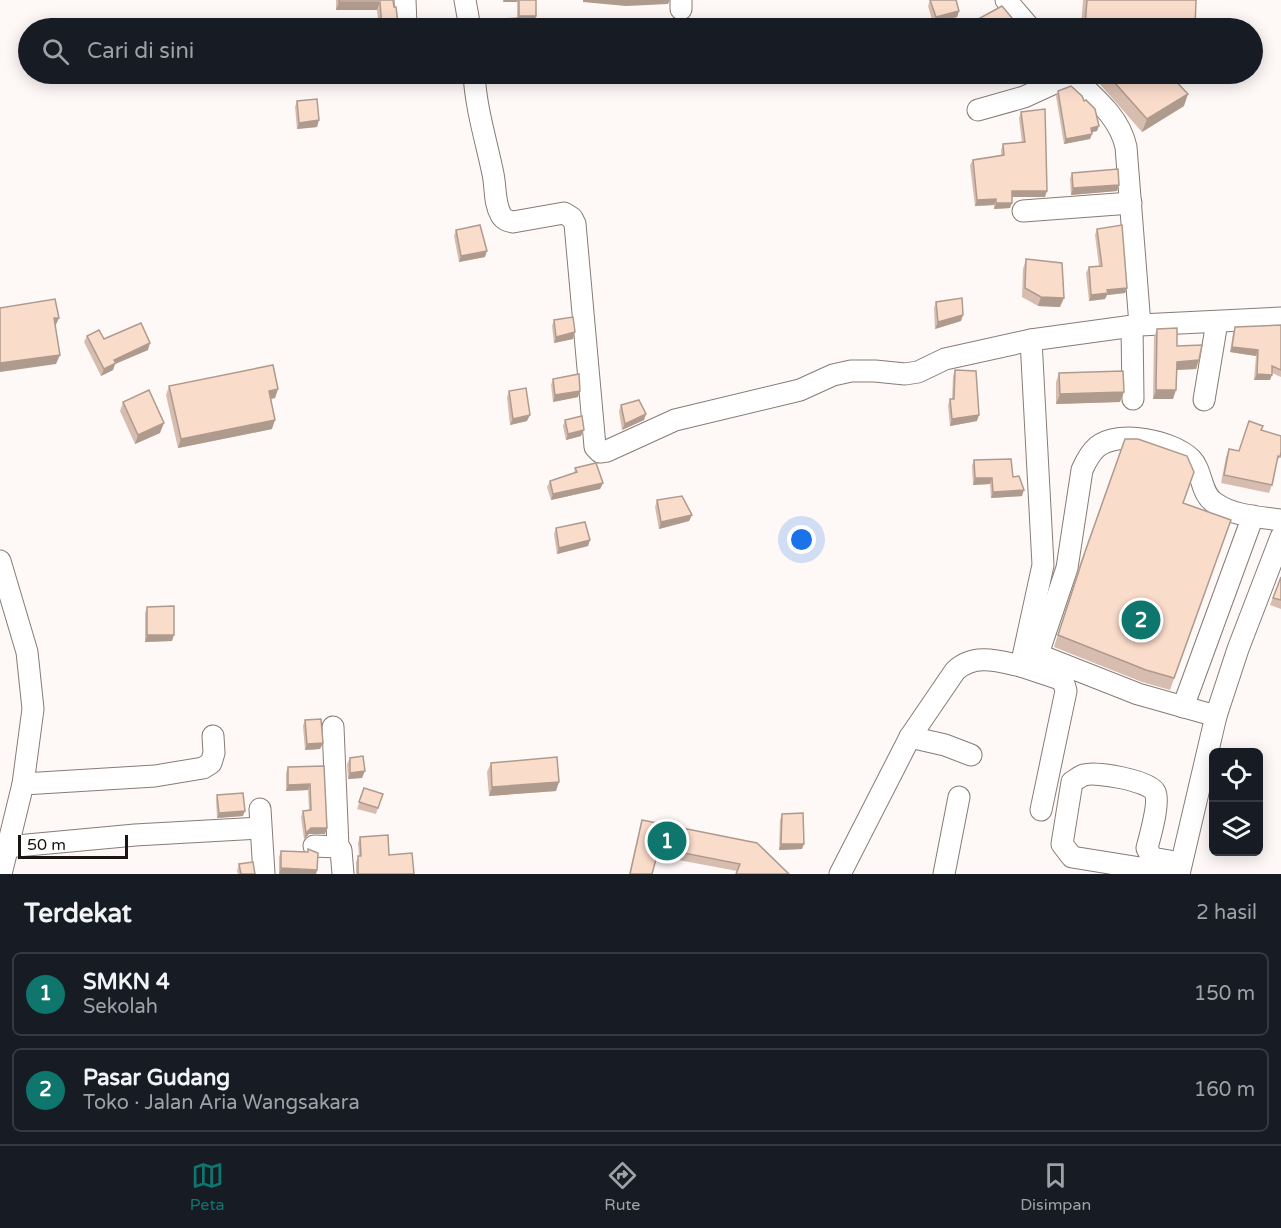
<!DOCTYPE html>
<html lang="id">
<head>
<meta charset="utf-8">
<style>
	body { margin:0; font-family:"Varela Round",sans-serif; background:#242831; color:#f1f3f6 }
	.controls { position:absolute; right:18px; bottom:18px; display:grid; overflow:hidden; border-radius:9px; box-shadow:0 3px 15px #0003 }
	.controls button { width:54px; height:54px; display:grid; place-items:center; padding:0; border:0; border-bottom:2px solid #363941; background:#171b24; color:#f1f3f6; font:30px sans-serif }
	.scale { position:absolute; left:18px; bottom:15px; width:110px; box-sizing:border-box; padding-left:6px; border:3px solid #1a1513; border-top:0; font-size:16px; line-height:21px; white-space:nowrap; color:#1a1513; -webkit-text-stroke:4px #fff; paint-order:stroke }
	.you { position:absolute; left:802px; top:540px; width:21px; height:21px; margin:-15px; border:4px solid #fff; border-radius:50%; background:#1a73e8; box-shadow:0 0 0 9px #1a73e833 }
	.badge { display:grid; place-items:center; width:39px; height:39px; border-radius:50%; background:#0f766e; color:#fff; font-size:20px; font-weight:700 }
	.pin { position:absolute; translate:-50% -50%; border:3px solid #fff; box-shadow:0 2px 6px #0006 }
	.list { margin:0; padding:0; list-style:none }
	h2 { display:flex; justify-content:space-between; align-items:center; height:78px; margin:0; padding:0 24px; font-size:26px }
	h2 small { font-size:20px; font-weight:400; color:#9ea1a6 }
	.list li { display:grid; grid-template-columns:39px 1fr auto; gap:18px; align-items:center; box-sizing:border-box; height:84px; margin:0 12px 12px; padding:0 12px; border:2px solid #363941; border-radius:9px }
	.list b { display:block; font-size:22px; white-space:nowrap }
	.list p { margin:0; font-size:20px; white-space:nowrap; color:#9ea1a6 }
	.list em { font-size:20px; font-style:normal; color:#9ea1a6 }
	.icon { flex:none; width:33px; height:33px; fill:none; stroke:currentColor; stroke-width:2; stroke-linecap:round; stroke-linejoin:round }
	.map { position:relative; flex:none; width:1281px; height:874px; overflow:hidden }
	.search { position:absolute; background:#171b24; box-shadow:0 3px 15px #0003; left:18px; right:18px; top:18px; height:66px; display:flex; align-items:center; gap:15px; box-sizing:border-box; padding:0 21px; border-radius:33px; color:#9ea1a6; font-size:22px }
	.sheet { height:270px; background:#171b24 }
	nav { display:flex; justify-content:space-around; align-items:center; box-sizing:border-box; height:84px; border-top:2px solid #363941; background:#171b24; font-size:16px; color:#9ea1a6 }
	nav a { display:grid; justify-items:center; gap:3px }
	nav .on { color:#0f766e }
	.map>svg:first-child { display:block }
	.lines { fill:none; stroke-linecap:round; stroke-linejoin:round }
	.minor-casing { stroke:#877c75; stroke-width:23 }
	.minor { stroke:#fff; stroke-width:21 }
	.wall { fill:#d7bdaf }
	.shaded-wall { fill:#af9a8e }
	.building { fill:#fadccb; stroke:#af9a8e; stroke-width:1.5 }
</style>
</head>
<body>
<div class="map">
<svg width="1281" height="874" viewBox="0 0 1281 874">
	<rect width="100%" height="100%" fill="#fef8f6"/>
	<g class="lines">
		<defs>
			<g id="minor">
				<polyline points="405,0 406,25"/>
				<polyline points="465,0 470,28"/>
				<polyline points="681,0 681,9"/>
				<polyline points="1006,0 1030,28"/>
				<path d="M474 74C476 109 486 140 493 174 496 188 494 203 501 215 504 220 508 221 513 222L564 213 572 218 575 224 594 435 595 447 600 452 607 451 675 420 800 390 833 375 851 371H875L905 374 918 372 945 359 1031 340"/>
				<path d="M1070 74C1092 96 1119 115 1126 147L1140 325"/>
				<polyline points="978,110 1024,97 1072,75"/>
				<polyline points="1023,211 1131,203"/>
				<polyline points="1132,326 1133,399"/>
				<polyline points="1204,400 1217,322"/>
				<polyline points="0,561 27,652 33,709 23,784 1,874"/>
				<polyline points="1021,666 1060,679 1064,684 1066,691 1041,810"/>
				<polyline points="1183,707 1253,516"/>
				<path d="M1216 716 1138 694 1044 657 1039 651 1067 568 1082 470C1086 461 1090 453 1097 447 1119 429 1173 441 1191 459 1203 471 1200 494 1215 503 1233 516 1259 517 1281 520"/>
				<polyline points="333,727 338,847"/>
				<polyline points="910,737 945,745 971,755"/>
				<polyline points="23,784 155,776 203,768 211,763 214,753 213,736"/>
				<polyline points="260,809 264,874"/>
				<polyline points="314,846 338,847 341,850 343,874"/>
				<polyline points="6,847 135,835 260,828"/>
				<path d="M840 874 910 737 955 671C974 653 998 661 1021 666L1043 565 1031 340 1140 325 1281 318"/>
				<polyline points="944,874 959,797"/>
				<path d="M1178 874 1072 857 1062 844 1072 782C1076 780 1080 776 1084 775 1096 771 1150 781 1155 792 1160 803 1150 836 1147 848L1152 858 1181 863"/>
				<polyline points="1179,874 1216,716 1238,649 1281,537"/>
			</g>
		</defs>
		<use href="#minor" class="minor-casing"/>
		<use href="#minor" class="minor"/>
	</g>
	<g class="wall">
		<polygon points="336,0 393,0 394,7 398,23 406,28 379,28 377,10 336,10"/>
		<polygon points="503,0 536,0 536,16 534,22 520,22 521,28 488,28 490,20 517,18 517,2 503,2"/>
		<polygon points="930,0 959,11 957,17 933,23 928,6"/>
		<polygon points="1083,0 1196,0 1081,28"/>
		<polygon points="1091,74 1169,74 1184,106 1142,132"/>
		<polygon points="1058,91 1097,131 1092,132 1090,139 1064,144 1056,96"/>
		<polygon points="297,101 317,127 297,129 295,107"/>
		<polygon points="1021,112 1045,197 1012,197 1010,208 994,209 994,205 975,206 970,165 973,160 1001,155 1001,150 1003,144 1022,143 1019,118"/>
		<polygon points="1072,173 1119,185 1117,191 1071,195 1070,179"/>
		<polygon points="1097,229 1127,288 1125,293 1107,295 1105,299 1089,301 1086,273 1089,267 1099,266 1095,235"/>
		<polygon points="456,230 485,257 459,262 454,236"/>
		<polygon points="1026,259 1060,307 1038,306 1022,297 1023,269"/>
		<polygon points="936,302 961,321 935,329 934,308"/>
		<polygon points="554,320 573,339 554,343 552,326"/>
		<polygon points="1281,325 1281,377 1272,373 1270,380 1254,380 1256,356 1230,352 1233,333 1235,327"/>
		<polygon points="1157,329 1177,346 1199,360 1196,369 1177,370 1173,399 1153,399 1154,337"/>
		<polygon points="87,336 104,339 148,350 115,364 113,370 101,376 84,342"/>
		<polygon points="955,370 977,421 950,426 948,405 950,399 952,399 953,376"/>
		<polygon points="1059,373 1120,402 1056,404 1056,382"/>
		<polygon points="553,379 578,397 553,402 551,385"/>
		<polygon points="169,386 278,389 275,398 271,399 272,429 178,448 166,395"/>
		<polygon points="509,391 527,421 510,425 507,397"/>
		<polygon points="123,402 160,433 135,444 120,411"/>
		<polygon points="621,405 646,414 644,420 622,430 619,411"/>
		<polygon points="565,420 581,436 566,440 563,426"/>
		<polygon points="1261,430 1281,452 1276,465 1272,485 1269,493 1221,483 1226,457 1229,449 1239,451"/>
		<polygon points="1125,439 1183,503 1231,520 1170,690 1142,682 1054,647 1080,564"/>
		<polygon points="974,460 1013,477 1022,496 991,498 990,484 973,485 972,466"/>
		<polygon points="575,468 603,483 600,489 551,500 547,487 550,481 574,474"/>
		<polygon points="657,500 692,515 689,521 659,529 655,507"/>
		<polygon points="556,528 590,540 588,546 557,554 554,534"/>
		<polygon points="1281,577 1281,609 1270,605"/>
		<polygon points="147,607 172,641 145,642 145,613"/>
		<polygon points="305,720 323,743 320,749 305,750 303,726"/>
		<polygon points="350,758 362,778 348,779 347,764"/>
		<polygon points="491,763 556,791 489,796 487,772"/>
		<polygon points="324,766 325,834 309,834 304,839 301,817 303,811 309,810 308,790 286,791 286,773 288,767"/>
		<polygon points="364,788 378,808 376,814 357,809"/>
		<polygon points="217,795 243,816 217,818 216,800"/>
		<polygon points="782,814 802,849 779,850 780,820"/>
		<polygon points="642,820 757,843 737,871 657,856 652,874 629,874 640,828"/>
		<polygon points="360,837 389,855 414,874 356,874 356,862 359,856 358,843"/>
		<polygon points="308,849 317,870 316,874 279,874 279,857 281,851 307,852"/>
		<polygon points="239,864 255,874 238,874 237,871"/>
	</g>
	<g class="shaded-wall">
		<polygon points="504,0 518,0 517,2 503,2"/>
		<polygon points="583,0 670,0 668,4 626,6 583,2"/>
		<polygon points="339,2 380,2 377,10 336,10"/>
		<polygon points="959,11 957,17 933,23 936,17"/>
		<polygon points="519,16 536,16 534,22 517,22"/>
		<polygon points="1188,94 1184,106 1142,132 1147,119"/>
		<polygon points="319,120 317,127 297,129 299,123"/>
		<polygon points="1099,126 1097,131 1089,133 1091,128"/>
		<polygon points="1092,134 1090,139 1064,144 1066,139"/>
		<polygon points="1119,185 1117,191 1071,195 1073,188"/>
		<polygon points="1012,191 1047,191 1045,197 1010,197"/>
		<polygon points="996,199 994,205 975,206 977,200"/>
		<polygon points="996,203 1012,203 1010,208 994,209"/>
		<polygon points="487,251 485,257 459,262 461,256"/>
		<polygon points="1127,288 1125,293 1107,295 1105,299 1089,301 1091,295 1107,290"/>
		<polygon points="1041,297 1064,298 1060,307 1038,306"/>
		<polygon points="963,315 961,321 935,329 938,322"/>
		<polygon points="54,318 59,318 55,327"/>
		<polygon points="575,332 573,339 554,343 556,337"/>
		<polygon points="150,343 148,350 115,364 113,370 101,376 104,369 114,360"/>
		<polygon points="1232,347 1258,350 1256,356 1230,352"/>
		<polygon points="60,355 56,364 0,372 0,363"/>
		<polygon points="1199,360 1196,369 1174,370 1177,362"/>
		<polygon points="1257,374 1272,375 1270,380 1254,380"/>
		<polygon points="278,389 275,398 266,400 269,391"/>
		<polygon points="1156,390 1176,390 1173,399 1153,399"/>
		<polygon points="580,391 578,397 553,402 555,395"/>
		<polygon points="1124,392 1120,402 1056,404 1060,394"/>
		<polygon points="646,414 644,420 622,430 625,424"/>
		<polygon points="530,415 527,421 510,425 513,419"/>
		<polygon points="979,415 977,421 950,426 952,419"/>
		<polygon points="275,420 272,429 178,448 181,439"/>
		<polygon points="164,423 160,433 135,444 138,435"/>
		<polygon points="584,430 581,436 566,440 568,434"/>
		<polygon points="975,478 992,478 990,484 973,485"/>
		<polygon points="603,483 600,489 551,500 553,494"/>
		<polygon points="1024,490 1022,496 991,498 993,492"/>
		<polygon points="692,515 689,521 659,529 661,522"/>
		<polygon points="590,540 588,546 557,554 559,548"/>
		<polygon points="147,635 174,635 172,641 145,642"/>
		<polygon points="323,743 320,749 305,750 307,744"/>
		<polygon points="365,771 362,778 348,779 350,773"/>
		<polygon points="559,782 556,791 489,796 492,787"/>
		<polygon points="310,784 308,790 286,791 288,785"/>
		<polygon points="245,811 243,816 217,818 219,813"/>
		<polygon points="311,828 327,828 325,834 309,834 304,839 306,833"/>
		<polygon points="781,844 804,844 802,849 779,850"/>
		<polygon points="281,868 317,870 316,874 279,874"/>
	</g>
	<g class="building">
		<polygon points="339,0 393,0 394,7 396,7 398,23 406,28 382,28 380,2 339,2"/>
		<rect x="519" y="0" width="17" height="16"/>
		<polygon points="930,0 956,0 959,11 936,17"/>
		<polygon points="1087,0 1196,0 1195,28 1081,28 1085,26"/>
		<polygon points="1002,6 1017,24 1009,28 962,28"/>
		<polygon points="519,18 521,28 490,28 490,20"/>
		<polygon points="1107,74 1169,74 1188,94 1147,119"/>
		<polygon points="1071,86 1082,96 1084,101 1086,100 1095,109 1099,126 1091,128 1092,134 1066,139 1058,91"/>
		<polygon points="317,99 319,120 299,123 297,101"/>
		<polygon points="1045,109 1047,191 1012,191 1012,203 996,203 996,199 977,200 973,160 1004,155 1003,144 1025,142 1021,112"/>
		<polygon points="1118,169 1119,185 1073,188 1072,173"/>
		<polygon points="480,225 487,251 461,256 456,230"/>
		<polygon points="1122,225 1127,288 1107,290 1108,293 1091,295 1089,267 1102,266 1097,229"/>
		<polygon points="1026,259 1062,263 1064,298 1041,297 1025,288"/>
		<polygon points="962,298 963,315 938,322 936,302"/>
		<polygon points="55,299 59,318 54,318 60,355 0,363 0,308"/>
		<polygon points="573,317 575,332 556,337 554,320"/>
		<polygon points="141,323 150,343 114,360 116,363 104,369 87,336 99,330 104,339"/>
		<polygon points="1281,325 1281,370 1272,366 1272,375 1257,374 1258,350 1232,347 1235,327"/>
		<polygon points="1177,328 1177,346 1202,345 1199,360 1177,362 1176,390 1156,390 1157,329"/>
		<polygon points="273,365 278,389 269,391 275,420 181,439 169,386"/>
		<polygon points="955,370 976,371 979,415 952,419 950,399 954,399"/>
		<polygon points="1123,371 1124,392 1060,394 1059,373"/>
		<polygon points="579,374 580,391 555,395 553,379"/>
		<polygon points="526,388 530,415 513,419 509,391"/>
		<polygon points="149,390 164,423 138,435 123,402"/>
		<polygon points="639,400 646,414 625,424 621,405"/>
		<polygon points="582,416 584,430 568,434 565,420"/>
		<polygon points="1249,421 1263,426 1261,430 1281,436 1281,452 1280,457 1278,456 1272,485 1224,475 1229,449 1239,451"/>
		<polygon points="1125,439 1138,439 1187,456 1194,472 1183,503 1231,520 1174,678 1146,670 1058,635 1085,552"/>
		<polygon points="1011,459 1013,477 1019,476 1024,490 993,492 992,478 975,478 974,460"/>
		<polygon points="596,463 603,483 553,494 550,481 577,472 575,468"/>
		<polygon points="682,496 692,515 661,522 657,500"/>
		<polygon points="585,522 590,540 559,548 556,528"/>
		<polygon points="1281,577 1281,600 1273,598"/>
		<polygon points="174,606 174,635 147,635 147,607"/>
		<polygon points="321,719 323,743 307,744 305,720"/>
		<polygon points="363,756 365,771 350,773 350,758"/>
		<polygon points="557,757 559,782 492,787 491,763"/>
		<polygon points="324,766 327,828 311,828 306,833 303,811 311,810 310,784 288,785 288,767"/>
		<polygon points="364,788 383,794 378,808 359,802"/>
		<polygon points="243,793 245,811 219,813 217,795"/>
		<polygon points="803,813 804,844 781,844 782,814"/>
		<polygon points="642,820 757,843 789,874 736,874 740,864 659,848 652,874 630,874"/>
		<polygon points="388,835 389,855 412,853 414,874 358,874 358,856 361,856 360,837"/>
		<polygon points="308,849 318,853 317,870 281,868 281,851 308,852"/>
		<polygon points="253,862 255,874 241,874 239,864"/>
	</g>
</svg>
<div class="controls">
<button><svg class="icon" aria-label="locate" viewBox="0 0 24 24"><circle cx="12" cy="12" r="6"/><path d="M12 2v4M12 18v4M2 12h4M18 12h4"/></svg></button>
<button><svg class="icon" aria-label="layers" viewBox="0 0 24 24"><path d="M12 4l9 5-9 5-9-5zM3 14l9 5 9-5"/></svg></button>
</div>
<div class="scale">50 m</div>
<div class="you"></div>
<div class="pin badge" style="left:667px;top:841px">1</div>
<div class="pin badge" style="left:1141px;top:620px">2</div>
<div class="search"><svg class="icon" aria-label="search" viewBox="0 0 24 24"><circle cx="10" cy="10" r="6"/><path d="M15 15l6 6"/></svg>Cari di sini</div>
</div>
<section class="sheet">
<h2>Terdekat<small>2 hasil</small></h2>
<ul class="list">
<li><span class="badge">1</span><div><b>SMKN 4</b><p>Sekolah</p></div><em>150 m</em></li>
<li><span class="badge">2</span><div><b>Pasar Gudang</b><p>Toko · Jalan Aria Wangsakara</p></div><em>160 m</em></li>
</ul>
</section>
<nav>
<a class="on"><svg class="icon" aria-label="map" viewBox="0 0 24 24"><path d="M3 6l6-2 6 2 6-2v14l-6 2-6-2-6 2zM9 4v14M15 6v14"/></svg>Peta</a>
<a><svg class="icon" aria-label="directions" viewBox="0 0 24 24"><path d="M12 3l9 9-9 9-9-9zM9 14v-3h6M13 9l2 2-2 2"/></svg>Rute</a>
<a><svg class="icon" aria-label="saved" viewBox="0 0 24 24"><path d="M7 4h10v16l-5-4-5 4z"/></svg>Disimpan</a>
</nav>
</body>
</html>
